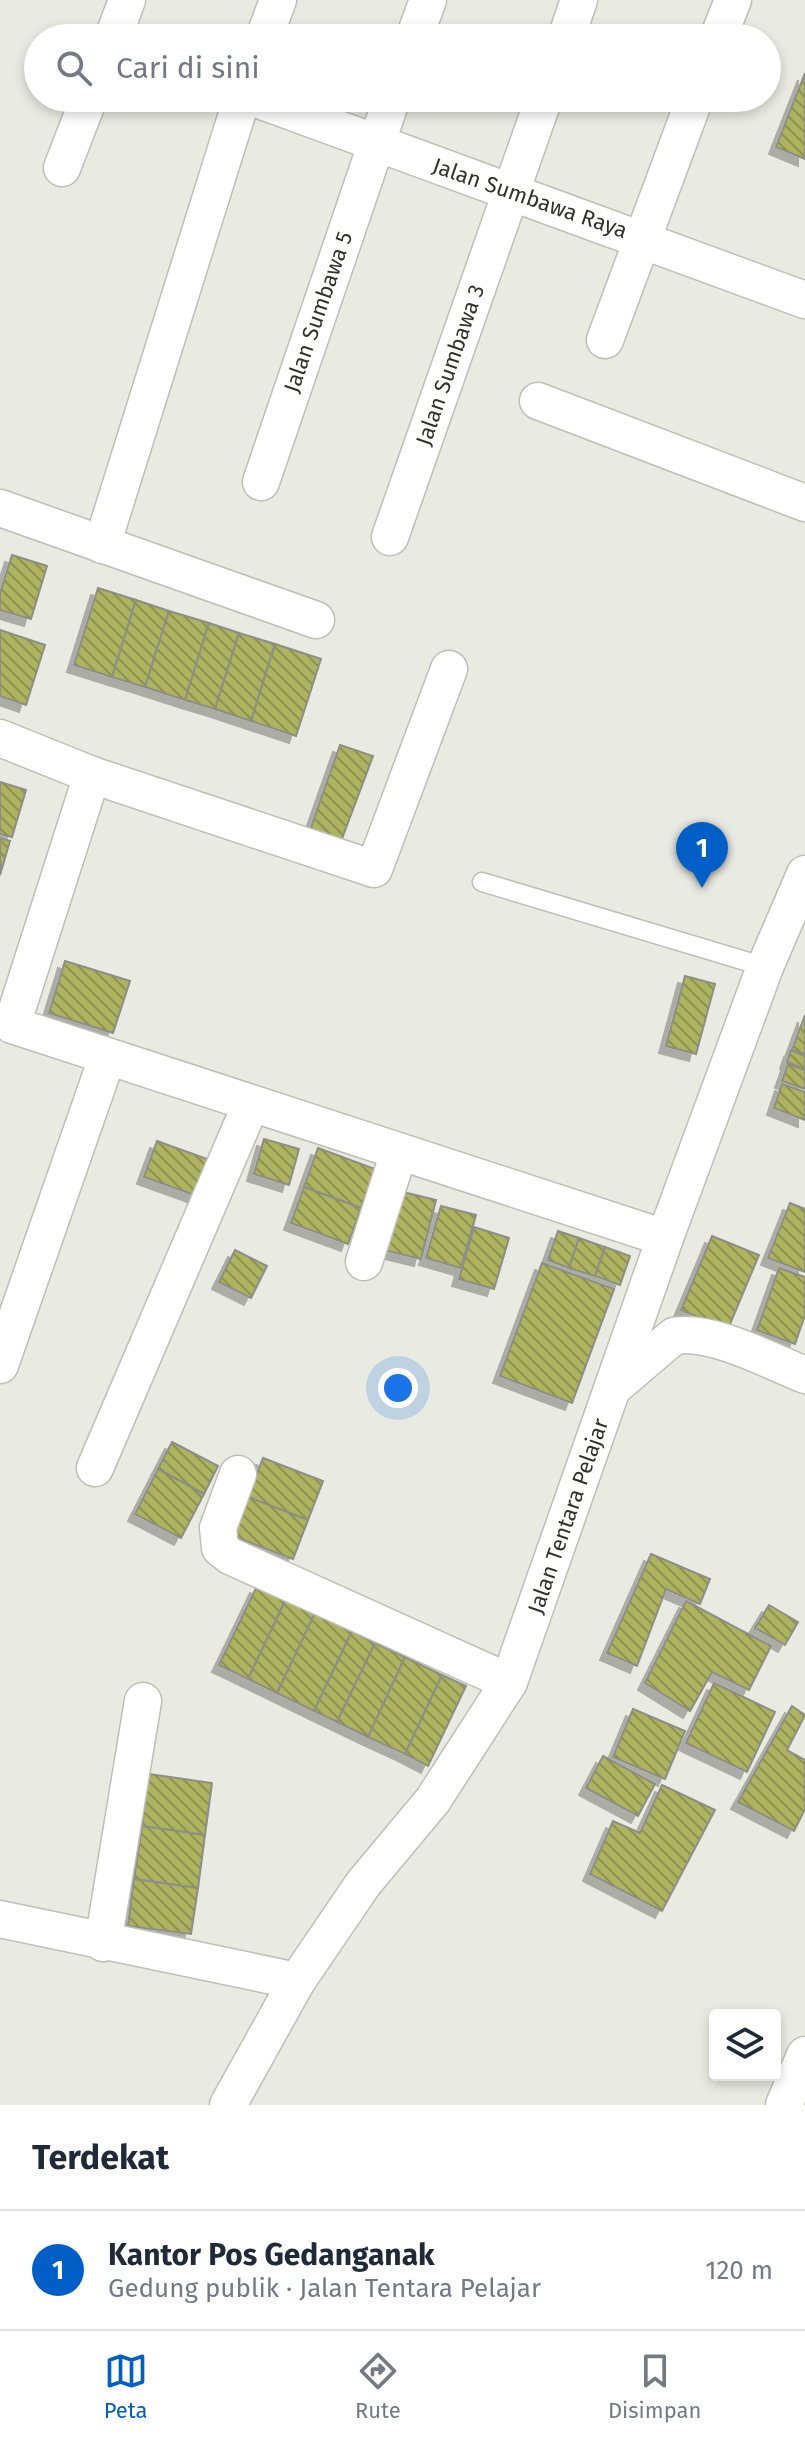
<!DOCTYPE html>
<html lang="id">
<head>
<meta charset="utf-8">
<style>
	body { margin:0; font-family:"Fira Sans",sans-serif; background:#f6f6f7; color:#1f2937 }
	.controls { position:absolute; right:24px; bottom:24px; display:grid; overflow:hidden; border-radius:8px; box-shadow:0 4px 12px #0003 }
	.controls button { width:72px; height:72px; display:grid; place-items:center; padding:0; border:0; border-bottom:2px solid #e0e1e3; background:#fff; color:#1f2937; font:40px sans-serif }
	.you { position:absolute; left:398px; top:1388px; width:28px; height:28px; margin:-20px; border:6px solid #fff; border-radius:50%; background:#1a73e8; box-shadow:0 0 0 12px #1a73e833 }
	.badge { display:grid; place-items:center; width:52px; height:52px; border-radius:50%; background:#005ec7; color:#fff; font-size:26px; font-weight:700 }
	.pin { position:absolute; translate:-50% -66px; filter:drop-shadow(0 2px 4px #0008) }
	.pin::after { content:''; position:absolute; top:42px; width:28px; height:24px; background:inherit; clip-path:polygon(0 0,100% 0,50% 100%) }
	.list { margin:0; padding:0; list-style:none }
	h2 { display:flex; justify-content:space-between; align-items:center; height:104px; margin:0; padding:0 32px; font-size:34px }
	h2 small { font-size:26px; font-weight:400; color:#747a83 }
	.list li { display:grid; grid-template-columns:52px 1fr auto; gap:24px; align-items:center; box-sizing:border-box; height:120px; padding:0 32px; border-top:2px solid #e0e1e3 }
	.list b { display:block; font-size:30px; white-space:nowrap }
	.list p { margin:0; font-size:26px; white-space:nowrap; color:#747a83 }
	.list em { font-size:26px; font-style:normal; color:#747a83 }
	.icon { flex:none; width:44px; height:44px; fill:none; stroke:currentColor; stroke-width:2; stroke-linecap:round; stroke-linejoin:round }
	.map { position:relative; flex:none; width:805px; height:2105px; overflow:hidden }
	.search { position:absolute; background:#fff; box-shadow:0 4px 12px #0003; left:24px; right:24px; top:24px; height:88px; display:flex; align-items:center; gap:20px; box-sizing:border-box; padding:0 28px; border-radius:44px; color:#747a83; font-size:30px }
	.sheet { height:224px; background:#fff }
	nav { display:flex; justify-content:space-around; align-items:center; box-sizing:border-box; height:112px; border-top:2px solid #e0e1e3; background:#fff; font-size:22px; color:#747a83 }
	nav a { display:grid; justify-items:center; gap:4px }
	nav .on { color:#005ec7 }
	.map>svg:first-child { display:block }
	.building { fill:url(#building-back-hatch); stroke:#8d8e86; stroke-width:2; filter:url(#shadow) }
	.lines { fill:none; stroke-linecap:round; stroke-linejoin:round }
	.service-casing { stroke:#bebfb7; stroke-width:21 }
	.minor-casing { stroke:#bebfb7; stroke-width:39 }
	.service { stroke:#fff; stroke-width:18 }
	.minor { stroke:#fff; stroke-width:36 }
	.labels { text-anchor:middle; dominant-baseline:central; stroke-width:8; stroke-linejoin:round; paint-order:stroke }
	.street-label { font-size:22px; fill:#31322f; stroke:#fffffe }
</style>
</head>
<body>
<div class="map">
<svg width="805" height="2105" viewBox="0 0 805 2105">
	<defs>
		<pattern id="building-back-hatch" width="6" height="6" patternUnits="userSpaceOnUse" patternTransform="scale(2)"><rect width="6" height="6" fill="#aeb360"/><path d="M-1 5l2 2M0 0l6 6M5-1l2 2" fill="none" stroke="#8e9250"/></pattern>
		<filter id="shadow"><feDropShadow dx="-7" dy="7" stdDeviation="0" flood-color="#0004"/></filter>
	</defs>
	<rect width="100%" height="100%" fill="#e9eae2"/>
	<g class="building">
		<polygon points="805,73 805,159 776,147"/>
		<polygon points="12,555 47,566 31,619 0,610 0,593"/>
		<polygon points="98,588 136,600 112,677 74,665"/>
		<polygon points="136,600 169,611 145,687 112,677"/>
		<polygon points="169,611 209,623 185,700 145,687"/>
		<polygon points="209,623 239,633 215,709 185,700"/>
		<polygon points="0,630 45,645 26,705 0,696"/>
		<polygon points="239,633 275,644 251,721 215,709"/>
		<polygon points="275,644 321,659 296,736 251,721"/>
		<polygon points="340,745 373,756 340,844 309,833"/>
		<polygon points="0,782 26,790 12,837 0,834"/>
		<polygon points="0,838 10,841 0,875"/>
		<polygon points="65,961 130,981 113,1033 49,1013"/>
		<polygon points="685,976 715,984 696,1054 666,1046"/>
		<polygon points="805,1015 805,1054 792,1050"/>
		<polygon points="791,1050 805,1056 805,1069 787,1062"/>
		<polygon points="788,1064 805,1070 805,1089 782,1081"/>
		<polygon points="782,1084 805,1092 805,1120 774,1108"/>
		<polygon points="264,1139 299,1149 289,1185 254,1174"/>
		<polygon points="157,1141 210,1160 197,1196 144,1177"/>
		<polygon points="318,1148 375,1169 361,1208 304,1187"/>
		<polygon points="304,1187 361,1208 348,1244 291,1223"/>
		<polygon points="399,1191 436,1200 421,1259 384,1250"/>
		<polygon points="790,1203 805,1209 805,1272 768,1258"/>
		<polygon points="441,1206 476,1215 461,1268 426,1258"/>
		<polygon points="474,1227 509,1238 494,1289 459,1279"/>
		<polygon points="558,1231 579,1238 569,1268 548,1260"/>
		<polygon points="712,1236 759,1255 728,1329 681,1310"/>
		<polygon points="579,1238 605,1247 595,1276 569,1268"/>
		<polygon points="605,1247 630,1256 620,1285 595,1276"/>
		<polygon points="235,1250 267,1266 251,1298 219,1282"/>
		<polygon points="542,1263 614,1289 572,1403 500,1376"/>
		<polygon points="779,1268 805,1277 805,1315 795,1344 757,1330"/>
		<polygon points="172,1442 218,1466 204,1494 158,1469"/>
		<polygon points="263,1458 323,1481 308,1520 248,1497"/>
		<polygon points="158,1469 204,1494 181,1538 135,1514"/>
		<polygon points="248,1497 308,1520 293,1559 233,1536"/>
		<polygon points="651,1554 710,1579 700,1604 666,1589 637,1666 607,1653"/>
		<polygon points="257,1586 286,1599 248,1679 219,1665"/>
		<polygon points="286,1599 315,1613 277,1693 248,1679"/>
		<polygon points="686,1601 771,1646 749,1690 712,1672 690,1711 645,1683"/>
		<polygon points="769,1605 798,1622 785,1645 755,1628"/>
		<polygon points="315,1613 352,1631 314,1711 277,1693"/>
		<polygon points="352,1631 375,1643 337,1722 314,1711"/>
		<polygon points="375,1643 405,1657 368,1737 337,1722"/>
		<polygon points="405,1657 442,1675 405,1754 368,1737"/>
		<polygon points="442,1675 466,1686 428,1766 405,1754"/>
		<polygon points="714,1683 775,1712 747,1772 686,1743"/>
		<polygon points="792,1706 805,1715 787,1750 805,1760 805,1809 794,1831 738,1802"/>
		<polygon points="633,1709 685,1731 665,1779 613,1757"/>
		<polygon points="603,1756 655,1784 638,1816 586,1788"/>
		<polygon points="149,1774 212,1783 205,1835 142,1826"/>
		<polygon points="662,1785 715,1810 662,1911 590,1874 613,1821 640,1833"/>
		<polygon points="142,1826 205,1835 198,1888 134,1879"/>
		<polygon points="134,1879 198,1888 191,1934 128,1926"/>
	</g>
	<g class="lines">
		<defs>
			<polyline id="service" points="482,882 765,967"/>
			<g id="minor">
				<polyline points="113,38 127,0"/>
				<polyline points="264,38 278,0"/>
				<polyline points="414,38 428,0"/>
				<polyline points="566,38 579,0"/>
				<polyline points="718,38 733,0"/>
				<polyline points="254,98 805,300"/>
				<polyline points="62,168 89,98"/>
				<polyline points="605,340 695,98"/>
				<polyline points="538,401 805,503"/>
				<polyline points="261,482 392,98"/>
				<polyline points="0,508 316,620"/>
				<polyline points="390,537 544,98"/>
				<polyline points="102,545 242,98"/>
				<polyline points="0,738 92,775 12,1025 665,1238"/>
				<polyline points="92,775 374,869 449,669"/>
				<polyline points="364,1262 399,1152"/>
				<polyline points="0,1365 107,1058"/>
				<path d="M613 1388 674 1336C711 1329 770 1361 805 1375"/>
				<polyline points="95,1468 251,1104"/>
				<polyline points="238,1474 218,1528 220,1548 230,1556 509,1682"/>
				<polyline points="0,1919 297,1981"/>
				<polyline points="103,1943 143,1701"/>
				<polyline points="228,2105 297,1981 363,1884 433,1800 509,1682 665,1238 765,967 805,874"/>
				<polyline points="784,2105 805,2055"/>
			</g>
		</defs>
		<use href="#service" class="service-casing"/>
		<use href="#minor" class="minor-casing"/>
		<use href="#service" class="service"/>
		<use href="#minor" class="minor"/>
	</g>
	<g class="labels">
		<g class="street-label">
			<text transform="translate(530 198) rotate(19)">Jalan Sumbawa Raya</text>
			<text transform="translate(318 312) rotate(-71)">Jalan Sumbawa 5</text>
			<text transform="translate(450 365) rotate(-71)">Jalan Sumbawa 3</text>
			<text transform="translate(568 1516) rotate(-71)">Jalan Tentara Pelajar</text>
		</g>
	</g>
</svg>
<div class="controls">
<button><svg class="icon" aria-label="layers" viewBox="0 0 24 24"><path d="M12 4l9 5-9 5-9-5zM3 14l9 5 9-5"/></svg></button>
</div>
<div class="you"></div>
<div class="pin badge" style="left:702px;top:888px">1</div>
<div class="search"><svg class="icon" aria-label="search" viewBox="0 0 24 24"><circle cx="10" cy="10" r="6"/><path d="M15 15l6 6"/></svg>Cari di sini</div>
</div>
<section class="sheet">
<h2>Terdekat<small></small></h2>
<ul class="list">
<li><span class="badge">1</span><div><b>Kantor Pos Gedanganak</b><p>Gedung publik · Jalan Tentara Pelajar</p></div><em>120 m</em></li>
</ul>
</section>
<nav>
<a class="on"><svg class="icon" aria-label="map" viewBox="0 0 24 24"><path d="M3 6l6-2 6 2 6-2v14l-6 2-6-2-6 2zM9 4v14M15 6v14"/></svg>Peta</a>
<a><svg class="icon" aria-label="directions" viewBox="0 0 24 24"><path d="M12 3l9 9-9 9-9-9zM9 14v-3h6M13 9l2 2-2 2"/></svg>Rute</a>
<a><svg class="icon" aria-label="saved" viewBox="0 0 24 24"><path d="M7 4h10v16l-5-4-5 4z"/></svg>Disimpan</a>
</nav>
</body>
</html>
